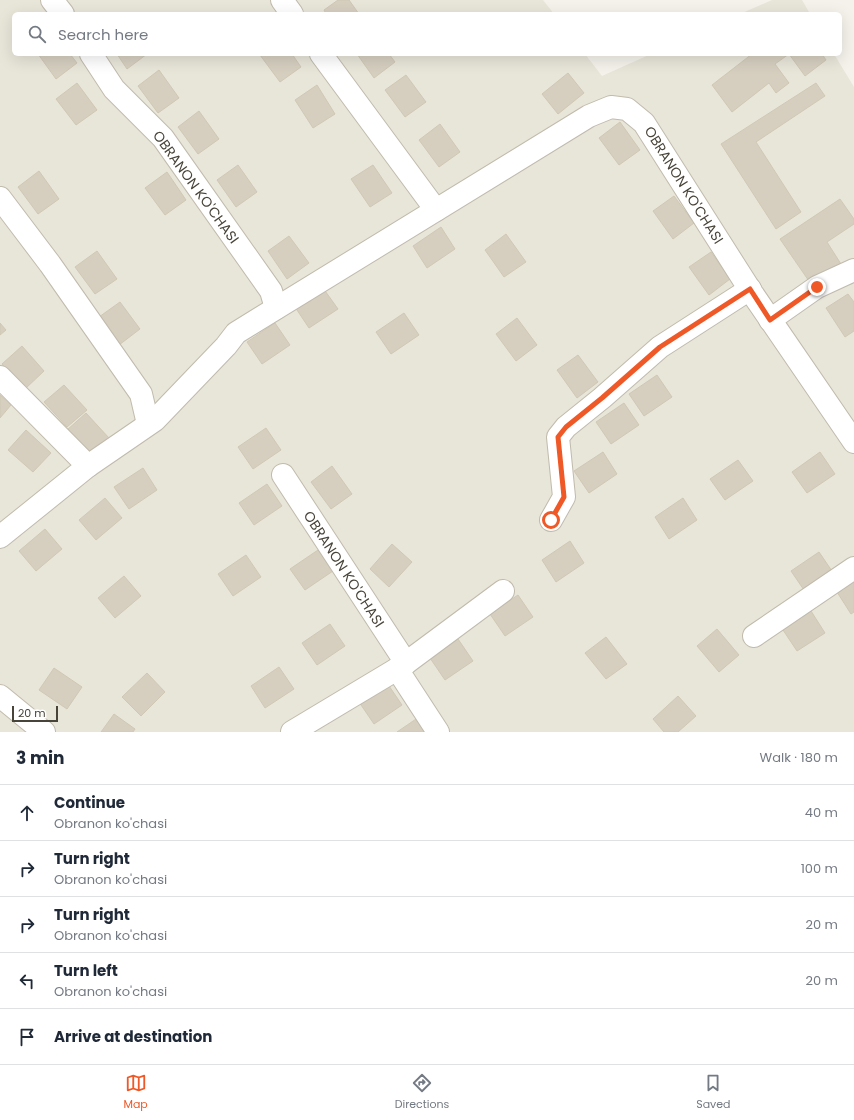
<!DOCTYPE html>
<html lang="en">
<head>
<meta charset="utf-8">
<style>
	body { margin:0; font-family:Poppins,sans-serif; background:#f6f6f7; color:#1f2937 }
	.scale { position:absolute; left:12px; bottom:10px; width:46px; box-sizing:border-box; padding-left:4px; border:2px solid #484439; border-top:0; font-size:11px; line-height:14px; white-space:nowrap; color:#484439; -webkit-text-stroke:3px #fff; paint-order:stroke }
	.stop { position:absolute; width:12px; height:12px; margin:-9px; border:3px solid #ef5827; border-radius:50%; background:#fff }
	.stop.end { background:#ef5827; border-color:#fff; box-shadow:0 1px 4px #0008 }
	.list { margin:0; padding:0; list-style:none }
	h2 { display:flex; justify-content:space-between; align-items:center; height:52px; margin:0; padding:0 16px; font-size:17px }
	h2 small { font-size:13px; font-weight:400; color:#747a83 }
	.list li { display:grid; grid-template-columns:26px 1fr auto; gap:12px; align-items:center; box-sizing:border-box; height:56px; padding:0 16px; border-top:1px solid #e0e1e3 }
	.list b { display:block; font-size:15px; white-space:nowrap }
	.list p { margin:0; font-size:13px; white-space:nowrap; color:#747a83 }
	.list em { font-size:13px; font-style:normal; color:#747a83 }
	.icon { flex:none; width:22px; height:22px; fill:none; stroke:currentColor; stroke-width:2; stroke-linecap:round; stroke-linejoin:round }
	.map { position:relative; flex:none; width:854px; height:732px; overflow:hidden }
	.search { position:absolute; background:#fff; box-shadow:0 4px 16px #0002; left:12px; right:12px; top:12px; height:44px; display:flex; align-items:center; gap:10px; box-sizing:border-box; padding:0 14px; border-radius:6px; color:#747a83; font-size:15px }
	.sheet { height:332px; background:#fff }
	nav { display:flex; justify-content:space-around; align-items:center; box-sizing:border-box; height:56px; border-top:1px solid #e0e1e3; background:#fff; font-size:11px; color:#747a83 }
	nav a { display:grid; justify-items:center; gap:2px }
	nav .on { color:#ef5827 }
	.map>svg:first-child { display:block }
	.residential { fill:#e8e5d9 }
	.building { fill:#d6cfc0; stroke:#d0c8b4 }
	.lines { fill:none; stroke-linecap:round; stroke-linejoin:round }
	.minor-casing { stroke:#c0bbad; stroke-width:24 }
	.minor { stroke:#fff; stroke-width:22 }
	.route { stroke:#ef5827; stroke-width:5 }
	.labels { text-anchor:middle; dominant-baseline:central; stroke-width:3; stroke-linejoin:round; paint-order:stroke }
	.street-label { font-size:14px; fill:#484439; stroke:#fff }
</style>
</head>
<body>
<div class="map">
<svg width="854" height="732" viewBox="0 0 854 732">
	<rect width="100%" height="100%" fill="#f4f2eb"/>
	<g class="residential">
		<polygon points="0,0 543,0 554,14 14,14 14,54 585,54 602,76 651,54 834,54 854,87 854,732 0,732"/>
		<polygon points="772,0 802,0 810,14 740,14"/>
	</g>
	<g class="building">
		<polygon points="338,0 349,0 359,14 326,14 324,10"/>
		<polygon points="38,54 70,54 77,63 56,79"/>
		<polygon points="117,54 147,54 127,69"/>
		<polygon points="261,54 292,54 301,67 280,82 260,55"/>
		<polygon points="357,54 389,54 395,62 374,78"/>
		<polygon points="752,54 822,54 826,60 805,76 789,54 775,64 789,83 776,93 769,83 732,112 712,85"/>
		<polygon points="159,70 179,98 158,113 138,86"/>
		<polygon points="568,73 584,93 558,114 542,94"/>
		<polygon points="406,75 426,102 405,117 385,90"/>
		<polygon points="77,83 97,110 76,125 56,99"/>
		<polygon points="816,83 825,96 756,142 801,212 776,229 721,144"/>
		<polygon points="317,85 335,114 313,128 295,100"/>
		<polygon points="199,111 219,139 198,154 178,127"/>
		<polygon points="620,122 640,150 619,165 599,138"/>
		<polygon points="440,124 460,152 439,167 419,140"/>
		<polygon points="238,165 257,192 236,207 217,180"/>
		<polygon points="373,165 392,193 370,207 351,179"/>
		<polygon points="39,171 59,199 38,214 18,187"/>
		<polygon points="167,172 186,200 165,215 145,188"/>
		<polygon points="674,196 694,223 673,239 653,211"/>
		<polygon points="840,199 854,219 854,224 827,242 841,264 811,284 780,239"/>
		<polygon points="441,227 455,249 427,268 413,246"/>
		<polygon points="506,234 526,262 504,277 485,250"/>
		<polygon points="289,236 309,263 287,279 268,251"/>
		<polygon points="97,251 117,279 95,294 75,267"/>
		<polygon points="711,252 730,279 709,295 689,267"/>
		<polygon points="323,288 338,309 309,328 295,307"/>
		<polygon points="848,294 854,302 854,331 845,337 826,308"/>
		<polygon points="120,302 140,329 119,345 99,317"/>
		<polygon points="404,313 419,335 391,354 376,332"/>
		<polygon points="517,318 537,345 516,361 496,334"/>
		<polygon points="0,323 6,330 0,335"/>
		<polygon points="275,323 290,345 262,364 247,342"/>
		<polygon points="22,346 44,371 25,389 2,364"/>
		<polygon points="578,355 598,382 577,398 557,370"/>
		<polygon points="657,375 672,397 644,416 629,394"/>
		<polygon points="64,385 87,410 67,427 44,402"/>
		<polygon points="0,395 11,405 0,418"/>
		<polygon points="624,403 639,425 611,444 596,422"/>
		<polygon points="86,413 109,438 89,455 67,430"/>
		<polygon points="266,428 281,450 253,469 238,447"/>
		<polygon points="26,430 51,453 33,472 8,450"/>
		<polygon points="603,452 617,474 589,493 574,471"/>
		<polygon points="820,452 835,474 807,493 792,472"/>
		<polygon points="738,460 753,481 725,500 710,479"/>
		<polygon points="332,466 352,494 331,509 311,482"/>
		<polygon points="143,468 157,490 129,509 114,487"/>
		<polygon points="267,484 282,506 254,525 239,503"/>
		<polygon points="105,498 122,518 96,540 79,520"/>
		<polygon points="683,498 697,520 669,539 655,517"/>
		<polygon points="45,529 62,549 36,571 19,551"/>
		<polygon points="570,541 584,563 556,582 542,560"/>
		<polygon points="392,544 412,562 389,587 370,569"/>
		<polygon points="318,550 333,571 305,590 290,569"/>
		<polygon points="819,552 834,574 806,593 791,571"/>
		<polygon points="246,555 261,577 233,596 218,574"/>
		<polygon points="124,576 141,596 115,618 98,598"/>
		<polygon points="854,581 854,612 851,614 837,592"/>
		<polygon points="518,595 533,617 505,636 490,614"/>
		<polygon points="811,611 825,633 797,651 783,630"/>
		<polygon points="330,624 345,646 317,665 302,643"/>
		<polygon points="717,629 739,655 719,672 697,646"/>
		<polygon points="606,637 627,664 606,679 585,653"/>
		<polygon points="458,639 473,661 445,680 430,658"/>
		<polygon points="279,667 294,689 265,708 251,686"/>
		<polygon points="54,668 82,687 67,709 39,690"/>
		<polygon points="147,673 165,692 141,716 122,697"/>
		<polygon points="387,683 402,705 374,724 359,702"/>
		<polygon points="678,696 696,716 678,732 664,732 653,719"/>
		<polygon points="114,714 135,729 133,732 101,732"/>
		<polygon points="419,717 429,732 397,732"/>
	</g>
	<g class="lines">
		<defs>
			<g id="minor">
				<polyline points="52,0 63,14"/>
				<polyline points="282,0 292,14"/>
				<polyline points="91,54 114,89 163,138 271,291 276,308"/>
				<polyline points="321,54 436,210"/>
				<polyline points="0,198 50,264 141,394 148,424"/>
				<polyline points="770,320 817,287 854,270"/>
				<polyline points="0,377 88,466 0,537"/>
				<polyline points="88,466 155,420 226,346 236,333 589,116 611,107 627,109 644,123 752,293 854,442"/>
				<polyline points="283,475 406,663 397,669"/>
				<polyline points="551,520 564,497 558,437 566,427 602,398 660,347 750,289"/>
				<polyline points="754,636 854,568"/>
				<polyline points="406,663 503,591"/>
				<polyline points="0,696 44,732"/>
				<polyline points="292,732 397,669 438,732"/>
			</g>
		</defs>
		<use href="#minor" class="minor-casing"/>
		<use href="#minor" class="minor"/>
	</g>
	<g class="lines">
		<polyline class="route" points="551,520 564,497 558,437 566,427 602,398 660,347 750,289 770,320 817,287"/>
	</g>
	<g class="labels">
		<g class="street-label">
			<text transform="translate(684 185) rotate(58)">OBRANON KO'CHASI</text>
			<text transform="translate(196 187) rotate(54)">OBRANON KO'CHASI</text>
			<text transform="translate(344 569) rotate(57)">OBRANON KO'CHASI</text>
		</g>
	</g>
</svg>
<div class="scale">20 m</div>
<div class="stop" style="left:551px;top:520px"></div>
<div class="stop end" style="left:817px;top:287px"></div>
<div class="search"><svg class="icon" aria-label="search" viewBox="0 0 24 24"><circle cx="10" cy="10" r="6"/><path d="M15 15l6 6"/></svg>Search here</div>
</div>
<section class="sheet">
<h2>3 min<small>Walk · 180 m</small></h2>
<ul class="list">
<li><svg class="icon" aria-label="ahead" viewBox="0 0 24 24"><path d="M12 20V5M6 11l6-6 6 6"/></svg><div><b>Continue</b><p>Obranon ko'chasi</p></div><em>40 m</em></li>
<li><svg class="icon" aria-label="right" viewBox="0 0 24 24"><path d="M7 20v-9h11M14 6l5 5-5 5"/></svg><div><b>Turn right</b><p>Obranon ko'chasi</p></div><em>100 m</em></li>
<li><svg class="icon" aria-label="right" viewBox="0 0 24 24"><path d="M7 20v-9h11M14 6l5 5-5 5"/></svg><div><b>Turn right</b><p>Obranon ko'chasi</p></div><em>20 m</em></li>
<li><svg class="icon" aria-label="left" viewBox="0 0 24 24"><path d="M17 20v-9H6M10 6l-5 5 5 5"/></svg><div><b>Turn left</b><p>Obranon ko'chasi</p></div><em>20 m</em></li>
<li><svg class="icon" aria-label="arrive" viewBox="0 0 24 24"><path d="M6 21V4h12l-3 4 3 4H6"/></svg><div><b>Arrive at destination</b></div></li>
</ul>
</section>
<nav>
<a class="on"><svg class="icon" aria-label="map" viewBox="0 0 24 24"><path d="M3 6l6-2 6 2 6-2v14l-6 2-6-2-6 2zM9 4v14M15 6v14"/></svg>Map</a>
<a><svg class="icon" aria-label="directions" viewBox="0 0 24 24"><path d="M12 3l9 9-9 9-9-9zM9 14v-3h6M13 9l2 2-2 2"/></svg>Directions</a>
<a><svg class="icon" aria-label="saved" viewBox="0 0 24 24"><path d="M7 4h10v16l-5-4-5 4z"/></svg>Saved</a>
</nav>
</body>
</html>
